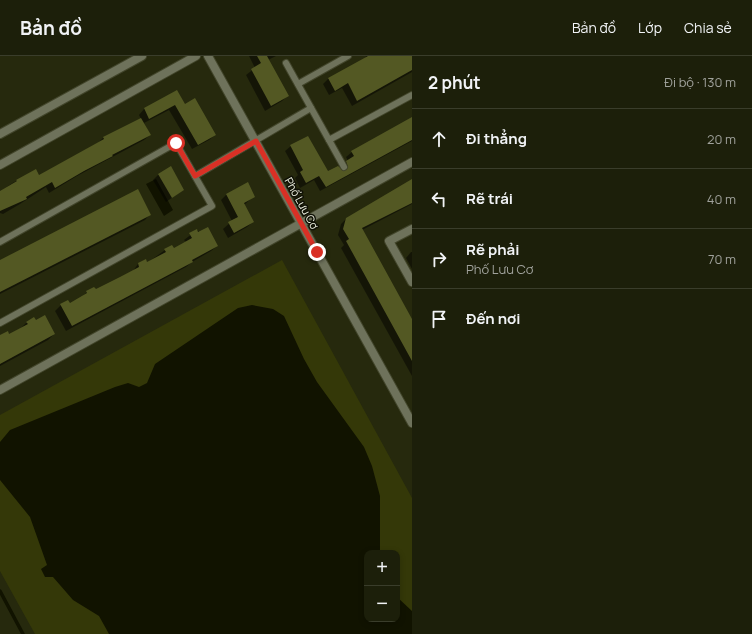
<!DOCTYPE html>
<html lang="vi">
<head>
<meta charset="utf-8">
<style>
	body { margin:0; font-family:Manrope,sans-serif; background:#252713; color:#f1f3f6 }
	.controls { position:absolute; right:12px; bottom:12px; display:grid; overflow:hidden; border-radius:8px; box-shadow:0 2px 6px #0003 }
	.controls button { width:36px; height:36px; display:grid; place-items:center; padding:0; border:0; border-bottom:1px solid #3a3d2b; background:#1c1f0a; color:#f1f3f6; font:20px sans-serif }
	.stop { position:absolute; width:12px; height:12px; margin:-9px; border:3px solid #d93025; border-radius:50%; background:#fff }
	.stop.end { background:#d93025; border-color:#fff; box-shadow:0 1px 4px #0008 }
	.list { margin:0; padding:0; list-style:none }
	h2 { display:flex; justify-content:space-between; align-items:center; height:52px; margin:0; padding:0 16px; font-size:17px }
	h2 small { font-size:13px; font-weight:400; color:#a0a29c }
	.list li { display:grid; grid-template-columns:26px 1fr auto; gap:12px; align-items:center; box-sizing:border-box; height:60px; padding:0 16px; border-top:1px solid #3a3d2b }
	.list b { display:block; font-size:15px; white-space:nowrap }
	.list p { margin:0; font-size:13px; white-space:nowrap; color:#a0a29c }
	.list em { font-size:13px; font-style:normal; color:#a0a29c }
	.icon { flex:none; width:22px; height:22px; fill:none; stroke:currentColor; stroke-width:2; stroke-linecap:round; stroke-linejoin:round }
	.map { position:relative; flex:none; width:412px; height:578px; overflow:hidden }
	header { display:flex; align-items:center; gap:24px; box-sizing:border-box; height:56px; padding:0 20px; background:#1c1f0a; border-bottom:1px solid #3a3d2b }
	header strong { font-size:19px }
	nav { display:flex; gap:22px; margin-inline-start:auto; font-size:14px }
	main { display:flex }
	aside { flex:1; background:#1c1f0a }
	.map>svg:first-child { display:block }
	.green { fill:#343808; fill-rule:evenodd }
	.water { fill:#111300 }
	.shadow { fill:#0007 }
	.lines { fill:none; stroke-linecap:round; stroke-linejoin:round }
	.stream { stroke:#111300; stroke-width:3.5 }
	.building { fill:#535823 }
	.service-casing { stroke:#42452b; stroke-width:8 }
	.minor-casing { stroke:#42452b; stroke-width:10 }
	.tertiary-casing { stroke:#42452b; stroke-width:10 }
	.service { stroke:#6e725b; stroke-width:6 }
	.minor { stroke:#6e725b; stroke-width:8 }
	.tertiary { stroke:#6e725b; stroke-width:8 }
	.route { stroke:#d93025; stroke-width:5 }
	.labels { text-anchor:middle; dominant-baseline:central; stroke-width:3; stroke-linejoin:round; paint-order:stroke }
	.street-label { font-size:11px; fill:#eff2e1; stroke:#0f1005 }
</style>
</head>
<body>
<header>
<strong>Bản đồ</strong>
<nav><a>Bản đồ</a><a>Lớp</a><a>Chia sẻ</a></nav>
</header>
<main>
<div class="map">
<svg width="412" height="578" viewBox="0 0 412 578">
	<rect width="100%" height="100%" fill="#26290d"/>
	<path class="green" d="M282 204 412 442V578H35L0 515V359ZM367 497H397V563H367Z"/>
	<g class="water">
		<polygon points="156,123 173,154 164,160 146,128"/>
		<polygon points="252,249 273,253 284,260 304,303 317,326 364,391 372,410 380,440 380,497 367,497 367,563 397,563 397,541 412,555 412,578 109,578 99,560 73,544 53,521 45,521 41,513 47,509 30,461 0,424 0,386 10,374 115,331 128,327 139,331 147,327 155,308 238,252"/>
	</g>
	<g class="shadow">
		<polygon points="249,0 276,0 268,4 287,40 282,45 265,55 246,19 255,12"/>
		<polygon points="366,0 412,0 412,16 352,50 342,32 329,39 323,28 328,23 365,3"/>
		<polygon points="176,35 184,49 215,79 209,84 192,93 169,54 144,67 150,79 144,84 77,120 49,137 46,131 20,148 3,158 0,157 0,136 11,128 35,114 38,120 99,86 103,82 141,63 139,59 144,53"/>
		<polygon points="412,62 412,85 320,135 314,124 300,132 295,122 298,119 285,95 291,90 328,117 340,113 348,105 346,101 352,96"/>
		<polygon points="159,118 183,134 166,146 153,124"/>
		<polygon points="412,125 412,148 362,174 412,265 412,320 341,192 344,189 338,179 341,168 347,162"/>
		<polygon points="226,139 254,140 244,149 253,166 247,171 228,182 223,173 232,165 221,144"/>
		<polygon points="150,158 145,164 0,238 0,205"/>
		<polygon points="197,174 217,190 211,195 192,206 186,211 66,275 55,255 61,249 69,248 81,242 87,236 95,235 133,215 138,208 145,204 147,207 165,194 172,190 173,193 186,186 184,184"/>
		<polygon points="411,196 412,196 412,213 406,202"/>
		<polygon points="27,266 54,278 48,284 0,310 0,284 21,272"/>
	</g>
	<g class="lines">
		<polyline class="stream" points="0,535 23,578"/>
	</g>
	<g class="building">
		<polygon points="257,0 267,0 289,40 271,50 251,13 261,7"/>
		<polygon points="368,0 412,0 412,14 357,45 348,27 335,35 328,22"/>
		<polygon points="177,34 185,48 195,42 216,79 198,89 175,49 149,63 144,52"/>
		<polygon points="412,61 412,84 326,131 319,120 306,127 300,116 303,114 290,89 308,80 328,115 338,110 344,115 348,111 346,105 354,100 351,95"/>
		<polygon points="141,62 151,79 112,99 113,100 84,115 55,132 52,126 26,141 27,143 0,155 0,135 17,125 16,124 36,113 39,119 104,83 103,81"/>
		<polygon points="171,110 184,134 172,142 158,118"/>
		<polygon points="412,123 412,147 362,172 412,263 412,305 346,185 349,183 343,173 346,162"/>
		<polygon points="248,126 255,141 244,147 254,166 234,177 228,166 238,161 226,138"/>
		<polygon points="138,133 151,159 0,236 0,204"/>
		<polygon points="208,171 218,190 192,204 193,206 72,270 60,248 68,244 70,247 87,237 86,235 94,231 96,233 120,221 139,211 138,207 146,203 147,206 166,196 164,193 172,189 174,192 192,182 189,177 197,173 198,176"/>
		<polygon points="45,259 55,278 0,308 0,279 8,275 9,278 28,268 26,266 34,261 36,264"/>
	</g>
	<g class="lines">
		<defs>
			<g id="service">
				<polyline points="286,7 344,111"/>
				<polyline points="298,28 348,0"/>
				<polyline points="329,84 412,39"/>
				<polyline points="195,120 311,52"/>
				<polyline points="0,186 176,87 212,150 0,267"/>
			</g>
			<g id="minor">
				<polyline points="208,0 412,367"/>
				<polyline points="412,173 389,185 412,226"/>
				<polyline points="0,334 412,106"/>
			</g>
			<g id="tertiary">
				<polyline points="0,78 142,0"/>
				<polyline points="0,109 196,0"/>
			</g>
		</defs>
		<use href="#service" class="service-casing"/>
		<use href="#minor" class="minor-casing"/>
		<use href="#tertiary" class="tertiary-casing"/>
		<use href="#service" class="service"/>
		<use href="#minor" class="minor"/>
		<use href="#tertiary" class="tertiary"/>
	</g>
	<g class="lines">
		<polyline class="route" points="176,87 195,120 256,85 317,196"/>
	</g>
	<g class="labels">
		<g class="street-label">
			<text transform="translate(302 147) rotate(61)">Phố Lưu Cơ</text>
		</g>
	</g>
</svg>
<div class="controls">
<button>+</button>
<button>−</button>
</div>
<div class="stop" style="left:176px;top:87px"></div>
<div class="stop end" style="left:317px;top:196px"></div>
</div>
<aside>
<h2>2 phút<small>Đi bộ · 130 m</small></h2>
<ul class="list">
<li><svg class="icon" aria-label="ahead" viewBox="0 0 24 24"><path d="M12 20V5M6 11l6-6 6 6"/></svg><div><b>Đi thẳng</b></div><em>20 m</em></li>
<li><svg class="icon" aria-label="left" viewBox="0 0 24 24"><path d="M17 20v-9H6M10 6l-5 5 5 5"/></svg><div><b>Rẽ trái</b></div><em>40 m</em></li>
<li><svg class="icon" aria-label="right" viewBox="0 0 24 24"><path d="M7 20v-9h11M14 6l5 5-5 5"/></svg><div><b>Rẽ phải</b><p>Phố Lưu Cơ</p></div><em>70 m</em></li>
<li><svg class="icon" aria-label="arrive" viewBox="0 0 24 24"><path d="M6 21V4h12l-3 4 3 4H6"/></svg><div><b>Đến nơi</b></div></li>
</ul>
</aside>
</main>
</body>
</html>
